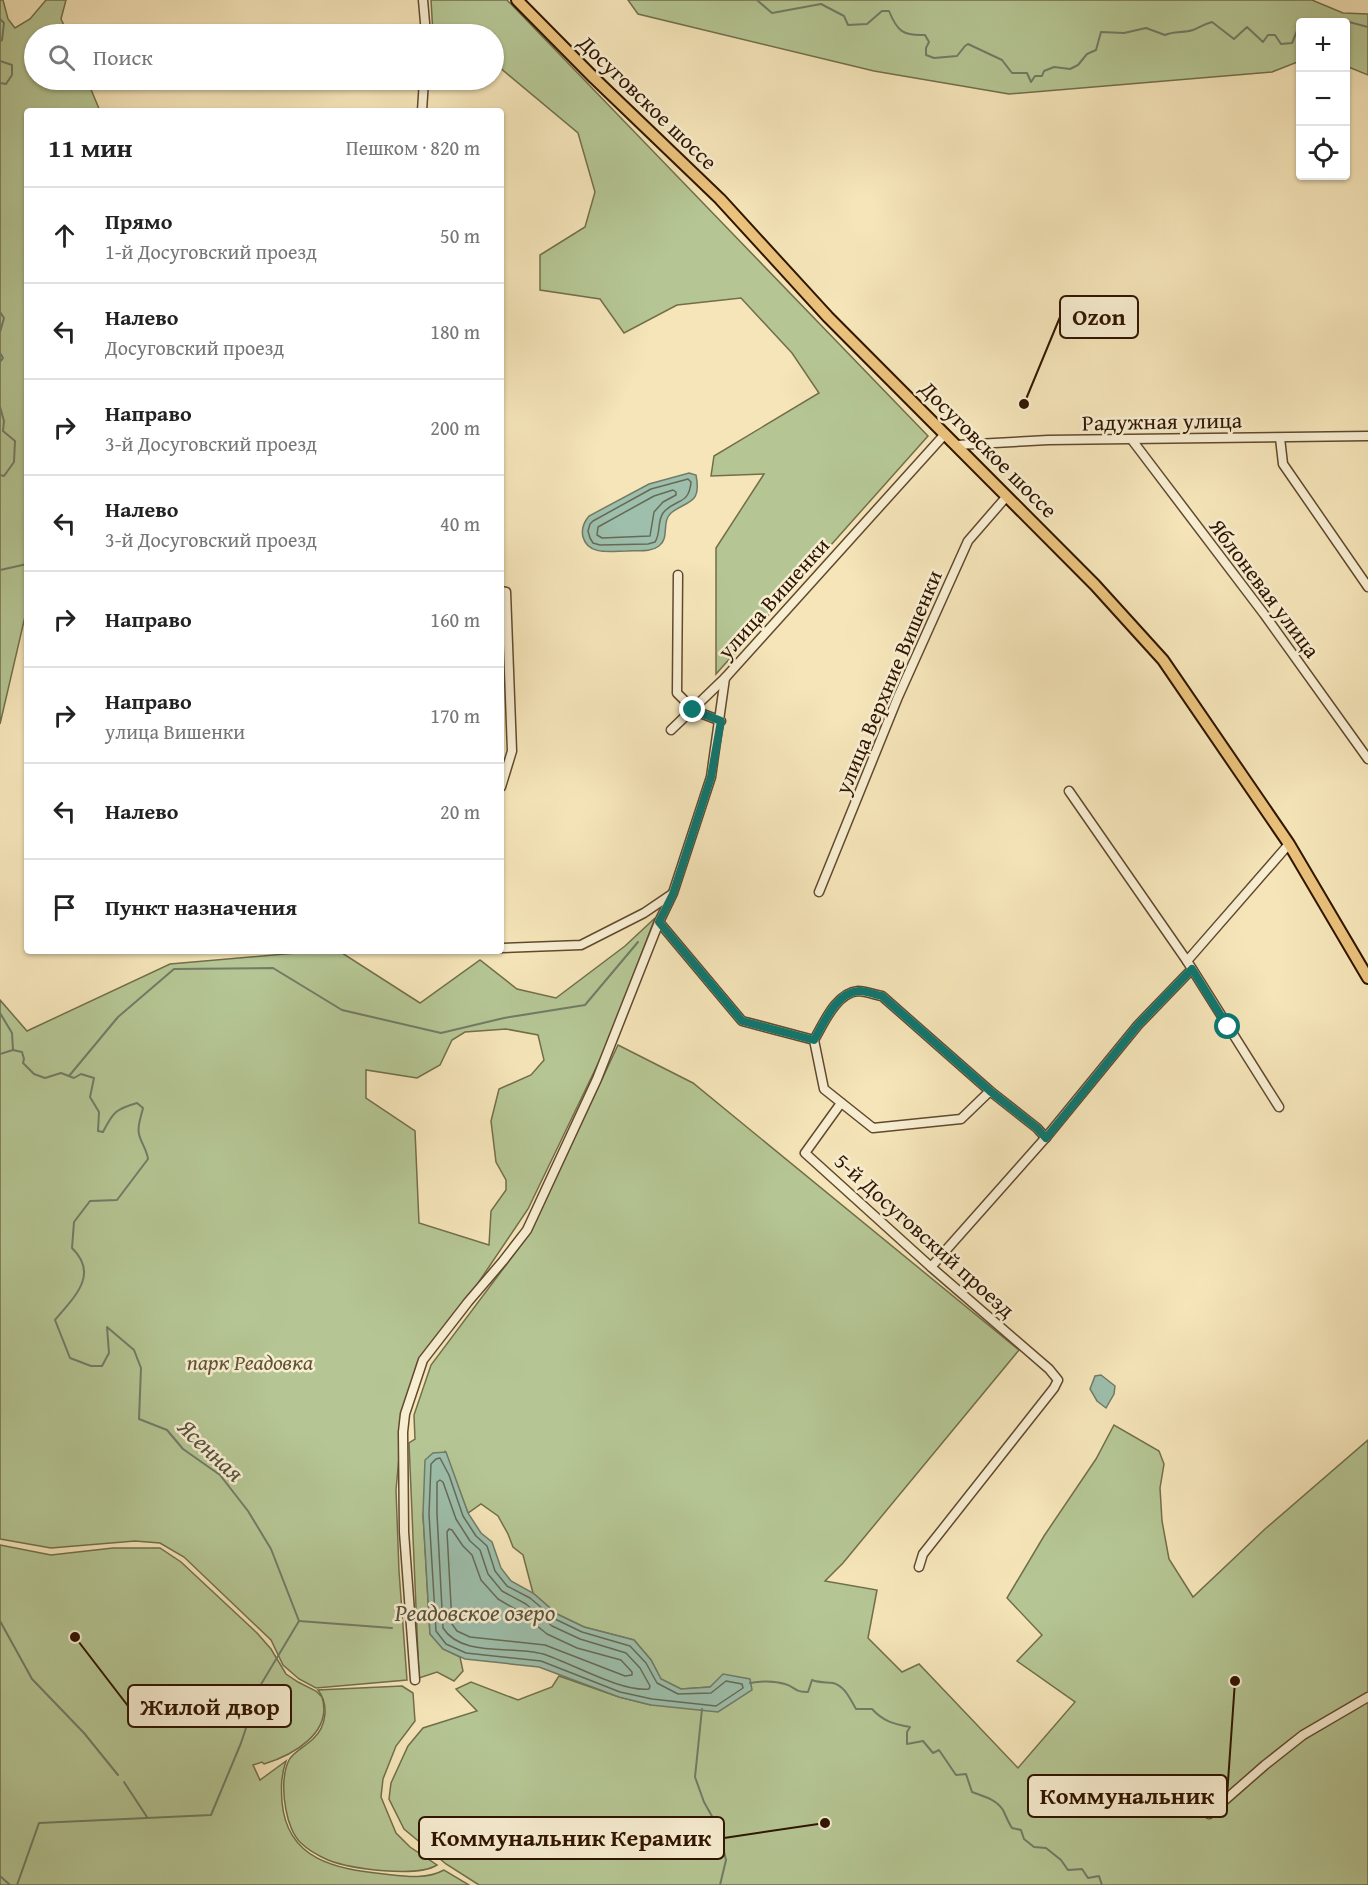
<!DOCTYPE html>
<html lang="ru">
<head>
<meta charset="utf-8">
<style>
	body { margin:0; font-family:"Gentium Book Plus",serif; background:#f2f2f2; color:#222 }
	.controls { position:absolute; right:18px; top:18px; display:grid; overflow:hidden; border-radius:6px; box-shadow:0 2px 4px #0004 }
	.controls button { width:54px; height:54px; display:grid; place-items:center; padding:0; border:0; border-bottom:2px solid #e0e0e0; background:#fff; color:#222; font:30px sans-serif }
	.stop { position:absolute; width:18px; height:18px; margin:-14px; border:4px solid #0f766e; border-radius:50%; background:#fff }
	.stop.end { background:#0f766e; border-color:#fff; box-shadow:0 2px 6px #0008 }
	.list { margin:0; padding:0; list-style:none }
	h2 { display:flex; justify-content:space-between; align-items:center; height:78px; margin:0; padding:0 24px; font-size:26px }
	h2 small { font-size:20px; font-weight:400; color:#767676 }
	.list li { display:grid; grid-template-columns:39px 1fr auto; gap:18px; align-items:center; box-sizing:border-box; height:96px; padding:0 24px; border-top:2px solid #e0e0e0 }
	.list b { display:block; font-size:22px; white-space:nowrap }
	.list p { margin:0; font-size:20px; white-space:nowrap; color:#767676 }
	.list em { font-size:20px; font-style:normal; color:#767676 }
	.icon { flex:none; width:33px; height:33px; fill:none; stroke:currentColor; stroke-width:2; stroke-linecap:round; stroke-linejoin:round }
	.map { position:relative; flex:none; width:1368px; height:1885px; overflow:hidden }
	.search { position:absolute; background:#fff; box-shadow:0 2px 4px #0004; left:24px; top:24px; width:480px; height:66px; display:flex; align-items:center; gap:15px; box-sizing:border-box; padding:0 21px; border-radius:33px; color:#767676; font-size:22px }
	.panel { position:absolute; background:#fff; box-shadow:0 2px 4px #0004; left:24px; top:108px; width:480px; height:846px; border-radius:6px }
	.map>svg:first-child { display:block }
	.green { fill:#b5c694; stroke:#726e4a; stroke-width:1.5; fill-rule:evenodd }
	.water { fill:#9dbfac; stroke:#717b67; stroke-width:1.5 }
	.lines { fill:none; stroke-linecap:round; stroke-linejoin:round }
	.shore { stroke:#666a56; stroke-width:1.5 }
	.stream { stroke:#717b67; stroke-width:2 }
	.minor-casing { stroke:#61492e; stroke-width:11 }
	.major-casing { stroke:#301500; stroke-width:14 }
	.minor { stroke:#f8eed2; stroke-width:8 }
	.major { stroke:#eac27c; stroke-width:10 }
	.route { stroke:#0f766e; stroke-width:8 }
	.labels { text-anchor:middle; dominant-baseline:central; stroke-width:5; stroke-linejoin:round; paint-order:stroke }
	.street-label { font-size:22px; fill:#301500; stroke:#f8eed2 }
	.park-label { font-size:22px; font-style:italic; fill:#5f5334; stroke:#f8eed2 }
	.water-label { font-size:24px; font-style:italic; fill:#56503c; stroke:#f8eed2 }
	.leader { fill:none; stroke:#301500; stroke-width:2 }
	.callout-dot { fill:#301500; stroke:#f8eed2; stroke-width:2 }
	.callout { fill:#f8eed2; stroke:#301500; stroke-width:2 }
	.callout-label { font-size:24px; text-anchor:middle; font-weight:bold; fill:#301500 }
</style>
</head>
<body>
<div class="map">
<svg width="1368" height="1885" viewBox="0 0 1368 1885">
	<rect width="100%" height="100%" fill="#f5e5b9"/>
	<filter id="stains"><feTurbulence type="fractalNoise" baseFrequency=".00333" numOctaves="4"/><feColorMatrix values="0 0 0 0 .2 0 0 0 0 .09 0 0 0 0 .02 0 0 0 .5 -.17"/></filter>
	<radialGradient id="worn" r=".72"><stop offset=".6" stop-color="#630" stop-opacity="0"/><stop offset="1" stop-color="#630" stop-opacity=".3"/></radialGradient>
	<g class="green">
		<polygon points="0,0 3,0 8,19 15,28 30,19 46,0 66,0 61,19 68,34 34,34 34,80 87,80 100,111 27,111 27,608 0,724"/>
		<polygon points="431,0 507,0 928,436 716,674 716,548 764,474 711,476 714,456 819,393 792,353 741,298 677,305 624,333 600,299 540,290 540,255 585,227 595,192 578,133 499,67 494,65 494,34 433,34"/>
		<polygon points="628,0 1312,0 1343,13 1368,14 1368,75 1346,66 1346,22 1300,22 1300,61 1272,72 1009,94 874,71 638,14"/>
		<path d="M655 918 607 1045 528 1209 472 1292 417 1363 403 1413 396 1490 399 1571 407 1680 316 1688 299 1679 283 1665 271 1640 184 1557 160 1543 135 1541 51 1548 0 1539V1000L27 1031 170 964 319 951H339L420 1003 480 960 517 989 556 998 625 946ZM506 1029 538 1035 544 1060 531 1075 499 1089 491 1121 496 1162 506 1180V1190L491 1211 489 1245 419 1223 415 1131 366 1098V1070L417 1078 440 1065 452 1040 465 1032Z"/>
		<polygon points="618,1045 693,1083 1019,1350 843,1563 825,1581 877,1590 868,1638 902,1672 919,1664 1018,1768 1075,1702 1017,1661 1042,1635 1007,1598 1044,1536 1096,1459 1114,1425 1159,1451 1164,1464 1160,1488 1162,1521 1169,1559 1193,1597 1265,1529 1368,1440 1368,1885 479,1885 446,1864 404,1829 389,1799 391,1783 408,1746 423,1728 477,1711 456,1689 471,1682 518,1700 552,1687 559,1676 619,1697 651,1705 710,1687 681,1689 661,1679 651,1660 634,1640 584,1627 557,1614 533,1593 523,1555 513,1547 508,1534 498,1516 481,1504 468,1513 445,1452 423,1514 430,1634 443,1649 460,1657 463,1671 454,1681 437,1672 419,1678 409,1443 415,1439 414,1415 431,1365 530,1233"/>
		<path d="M0 1545 51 1555 113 1548H160L181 1562 257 1633 271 1649 286 1674 298 1682 316 1691 322 1697C333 1733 293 1755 264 1764L262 1762 253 1765 260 1780 286 1761C281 1775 281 1787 282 1802 287 1860 336 1869 384 1874 403 1876 426 1880 444 1870L469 1885H0Z"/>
		<path d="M402 1686 413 1693 415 1721 396 1746 383 1779 381 1797 396 1833 410 1847 437 1865C417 1878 351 1869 328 1860 319 1856 308 1850 301 1843 293 1836 288 1821 286 1810 283 1795 282 1774 289 1760 293 1752 306 1746 313 1739 327 1726 329 1704 318 1690Z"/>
	</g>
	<g class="water">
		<path d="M689 473 696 475C702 505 687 500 671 513 661 522 670 538 659 546 650 553 637 550 627 551 612 551 588 556 583 537 581 529 584 522 589 516L649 484Z"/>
		<polygon points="1101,1375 1115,1386 1114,1394 1106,1408 1097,1401 1090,1389 1095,1376"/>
		<polygon points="446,1452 468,1513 481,1533 492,1542 501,1568 511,1581 533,1593 557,1614 584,1627 634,1640 651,1660 661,1679 681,1689 710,1687 723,1674 750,1679 752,1690 718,1712 651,1705 619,1697 539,1667 465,1659 443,1649 430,1634 423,1514 425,1460 433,1453"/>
	</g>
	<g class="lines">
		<g class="shore">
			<path d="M688 479 691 482C689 506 675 498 663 513 657 522 661 533 655 542L648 544 600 545 593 543 590 538 588 531 590 524 593 521 651 489Z"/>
			<polygon points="673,490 676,492 676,495 663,502 654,512 650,536 602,538 597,535 598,527 654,496"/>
			<polygon points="440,1458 449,1475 463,1516 476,1536 487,1546 495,1571 507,1586 530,1598 555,1619 582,1632 630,1646 646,1663 657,1683 678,1694 711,1693 726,1681 742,1684 743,1688 716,1706 652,1699 620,1692 541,1661 466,1653 446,1644 436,1631 429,1514 431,1464 436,1459"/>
			<path d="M440 1480 443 1482 456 1519 470 1541 480 1550 488 1574 502 1591 526 1604 552 1626 580 1639 626 1653 640 1668 650 1686 649 1689C620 1692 572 1663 543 1654 513 1645 462 1658 443 1628L437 1514V1482Z"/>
			<polygon points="449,1529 452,1530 463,1546 472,1555 481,1580 498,1599 520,1612 547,1634 577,1648 621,1660 632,1672 632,1675 625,1676 545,1645 470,1637 457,1631 452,1624 447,1532"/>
		</g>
		<g class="stream">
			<path d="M757 0 772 13 821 4 844 16 848 25 867 24 882 11H889C897 31 903 36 925 35L929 42 926 48V55L934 58 957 56 965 46 968 44 1002 60 1012 73H1027L1031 82 1035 76H1042L1044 71 1054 67 1070 69 1078 65 1087 54 1096 50 1101 32 1124 33 1146 28 1165 35C1174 31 1184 33 1193 30 1200 27 1204 24 1212 22L1234 39 1247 27 1263 42 1268 35H1275L1281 44 1292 43 1297 31 1300 29"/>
			<polyline points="0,19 4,23 2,40 0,41"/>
			<polyline points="1346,23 1349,22 1368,27"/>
			<polyline points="0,61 12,65 12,75 6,84 0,83"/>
			<polyline points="0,312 4,318 0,332"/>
			<polyline points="0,353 3,358 0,362"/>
			<polyline points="0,407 4,421 3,431 15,441 14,462 4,476 0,475"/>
			<polyline points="0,570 27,564"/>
			<path d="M0 1013 12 1033 13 1050 22 1052 24 1059 23 1063 34 1074 45 1078 61 1073 74 1078 81 1074 94 1078 90 1097 99 1112 98 1131 103 1132C113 1112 116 1109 137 1103L143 1108C141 1117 137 1126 139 1134 141 1143 147 1150 148 1159L117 1200 90 1201 74 1222 72 1248C100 1275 73 1298 55 1320L70 1358 91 1366H102L109 1353 107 1327 134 1350 141 1368 139 1419 167 1430 183 1449 220 1475 248 1511 271 1549 299 1621 260 1686 241 1743 211 1815 39 1823 17 1885"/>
			<polyline points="0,1054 13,1050"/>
			<polyline points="69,1076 118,1017 174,969 273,968 342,1010 441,1033 504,1018 585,1005 638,942"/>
			<polyline points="0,1621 32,1679 84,1733 118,1775"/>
			<polyline points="299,1621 392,1628"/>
			<path d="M750 1683C762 1681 773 1680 785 1684 796 1687 793 1692 808 1692L812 1680C820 1683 826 1682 833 1683 845 1686 850 1699 856 1709H872C883 1721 893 1724 910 1727L907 1732V1744L923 1741 933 1753 939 1750 956 1775 966 1774 972 1792C983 1796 996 1799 1003 1810 1006 1816 1008 1822 1012 1828L1021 1830 1024 1839 1034 1847 1046 1848 1061 1860 1068 1870 1082 1869 1088 1878 1099 1876 1102 1885"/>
			<polyline points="702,1709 695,1777 704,1802 718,1827 726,1860 720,1885"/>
			<polyline points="124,1782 147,1817"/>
			<polyline points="0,1876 10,1885"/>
		</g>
		<defs>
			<g id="minor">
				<polyline points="423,0 426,34"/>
				<polyline points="422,111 424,80"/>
				<polyline points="1280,438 1283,464 1368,587"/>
				<polyline points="1132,440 1264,614 1368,759"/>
				<polyline points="957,445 1048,440 1368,436"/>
				<polyline points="678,575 677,693 695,711 721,721"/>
				<polyline points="501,591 506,592 512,751 501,787"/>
				<polyline points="671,730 726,677"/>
				<polyline points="1069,791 1187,961 1279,1107"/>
				<polyline points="819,892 898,697 968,541 1007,496"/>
				<polyline points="659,922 742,1021 814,1040"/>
				<polyline points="501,948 581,945 644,913 672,894"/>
				<polyline points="1187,961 1289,844"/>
				<path d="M814 1040C824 1023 836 993 858 991 866 991 875 995 882 996L990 1091 1037 1128 1046 1138"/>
				<polyline points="814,1040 824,1089 873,1128 961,1119 990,1091"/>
				<polyline points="841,1103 805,1153 931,1267 1049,1369 1058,1380 1054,1388 923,1554 919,1567"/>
				<polyline points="931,1267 1048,1135 1138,1025 1192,969"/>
				<polyline points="415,1680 404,1532 403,1432 405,1414 423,1360 468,1302 503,1261 527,1230 597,1079 659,922 673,893 711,777 725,678 945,434"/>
				<polyline points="1209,1814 1265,1765 1303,1735 1368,1697"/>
			</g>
			<polyline id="major" points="517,0 594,78 720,199 828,317 1095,585 1163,660 1289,844 1368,978"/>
		</defs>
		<use href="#minor" class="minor-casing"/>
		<use href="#major" class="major-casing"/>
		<use href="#minor" class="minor"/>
		<use href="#major" class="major"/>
	</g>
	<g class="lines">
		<path class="route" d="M693 710 721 721 711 777 673 894 659 922 742 1021 814 1040C824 1023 836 993 858 991 866 990 875 995 882 996L990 1091 1037 1128 1046 1138 1138 1025 1192 969 1228 1027"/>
	</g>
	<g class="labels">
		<g class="street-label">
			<text transform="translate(648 102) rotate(44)">Досуговское шоссе</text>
			<text transform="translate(1162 421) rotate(-1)">Радужная улица</text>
			<text transform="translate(989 449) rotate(45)">Досуговское шоссе</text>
			<text transform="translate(1265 588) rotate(53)">Яблоневая улица</text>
			<text transform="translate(773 598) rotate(-48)">улица Вишенки</text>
			<text transform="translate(888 682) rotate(-67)">улица Верхние Вишенки</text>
			<text transform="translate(925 1235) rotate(42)">5-й Досуговский проезд</text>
		</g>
		<g class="park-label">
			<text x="250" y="1362">парк Реадовка</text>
		</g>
		<g class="water-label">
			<text transform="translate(211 1450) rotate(43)">Ясенная</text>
			<text x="475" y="1612">Реадовское озеро</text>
		</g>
	</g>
	<path class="leader" d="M1024 404L1060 317M75 1637L128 1706M1235 1681L1227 1796M825 1823L724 1838"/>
	<g class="callout-dot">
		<circle cx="1024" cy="404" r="6"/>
		<circle cx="75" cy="1637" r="6"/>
		<circle cx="1235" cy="1681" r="6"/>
		<circle cx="825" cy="1823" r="6"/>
	</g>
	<g class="callout">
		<rect x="1060" y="296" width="78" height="42" rx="6"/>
		<rect x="128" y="1685" width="163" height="42" rx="6"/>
		<rect x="1028" y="1775" width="199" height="42" rx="6"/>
		<rect x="419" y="1817" width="305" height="42" rx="6"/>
	</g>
	<g class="callout-label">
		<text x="1099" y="325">Ozon</text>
		<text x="210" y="1715">Жилой двор</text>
		<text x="1127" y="1804">Коммунальник</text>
		<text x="571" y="1846">Коммунальник Керамик</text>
	</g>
	<rect width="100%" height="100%" filter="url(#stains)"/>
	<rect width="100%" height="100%" fill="url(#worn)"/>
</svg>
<div class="controls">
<button>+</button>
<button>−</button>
<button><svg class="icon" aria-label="locate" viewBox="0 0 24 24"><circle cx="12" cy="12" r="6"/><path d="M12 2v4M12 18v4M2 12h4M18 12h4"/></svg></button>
</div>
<div class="stop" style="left:1228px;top:1027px"></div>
<div class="stop end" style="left:693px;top:710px"></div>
<div class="search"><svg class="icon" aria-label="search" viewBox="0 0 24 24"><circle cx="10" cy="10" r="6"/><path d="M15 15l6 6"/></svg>Поиск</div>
<section class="panel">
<h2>11 мин<small>Пешком · 820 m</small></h2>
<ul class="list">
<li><svg class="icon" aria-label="ahead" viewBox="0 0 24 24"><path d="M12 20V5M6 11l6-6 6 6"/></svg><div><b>Прямо</b><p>1-й Досуговский проезд</p></div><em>50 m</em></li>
<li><svg class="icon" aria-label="left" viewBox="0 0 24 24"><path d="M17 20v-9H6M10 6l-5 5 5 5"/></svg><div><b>Налево</b><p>Досуговский проезд</p></div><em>180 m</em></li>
<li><svg class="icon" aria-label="right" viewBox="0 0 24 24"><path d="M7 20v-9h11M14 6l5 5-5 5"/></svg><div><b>Направо</b><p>3-й Досуговский проезд</p></div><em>200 m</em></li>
<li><svg class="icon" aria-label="left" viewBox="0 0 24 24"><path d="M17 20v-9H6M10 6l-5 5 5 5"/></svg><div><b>Налево</b><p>3-й Досуговский проезд</p></div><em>40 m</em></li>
<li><svg class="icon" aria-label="right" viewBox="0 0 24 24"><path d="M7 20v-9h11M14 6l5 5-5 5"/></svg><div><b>Направо</b></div><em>160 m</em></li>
<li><svg class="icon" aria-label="right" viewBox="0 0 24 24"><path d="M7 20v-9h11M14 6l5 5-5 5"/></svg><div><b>Направо</b><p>улица Вишенки</p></div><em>170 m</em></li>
<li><svg class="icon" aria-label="left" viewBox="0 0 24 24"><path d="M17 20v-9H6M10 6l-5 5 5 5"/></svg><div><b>Налево</b></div><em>20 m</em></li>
<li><svg class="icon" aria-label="arrive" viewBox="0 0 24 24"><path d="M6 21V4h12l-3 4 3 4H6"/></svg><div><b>Пункт назначения</b></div></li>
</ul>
</section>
</div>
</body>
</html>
